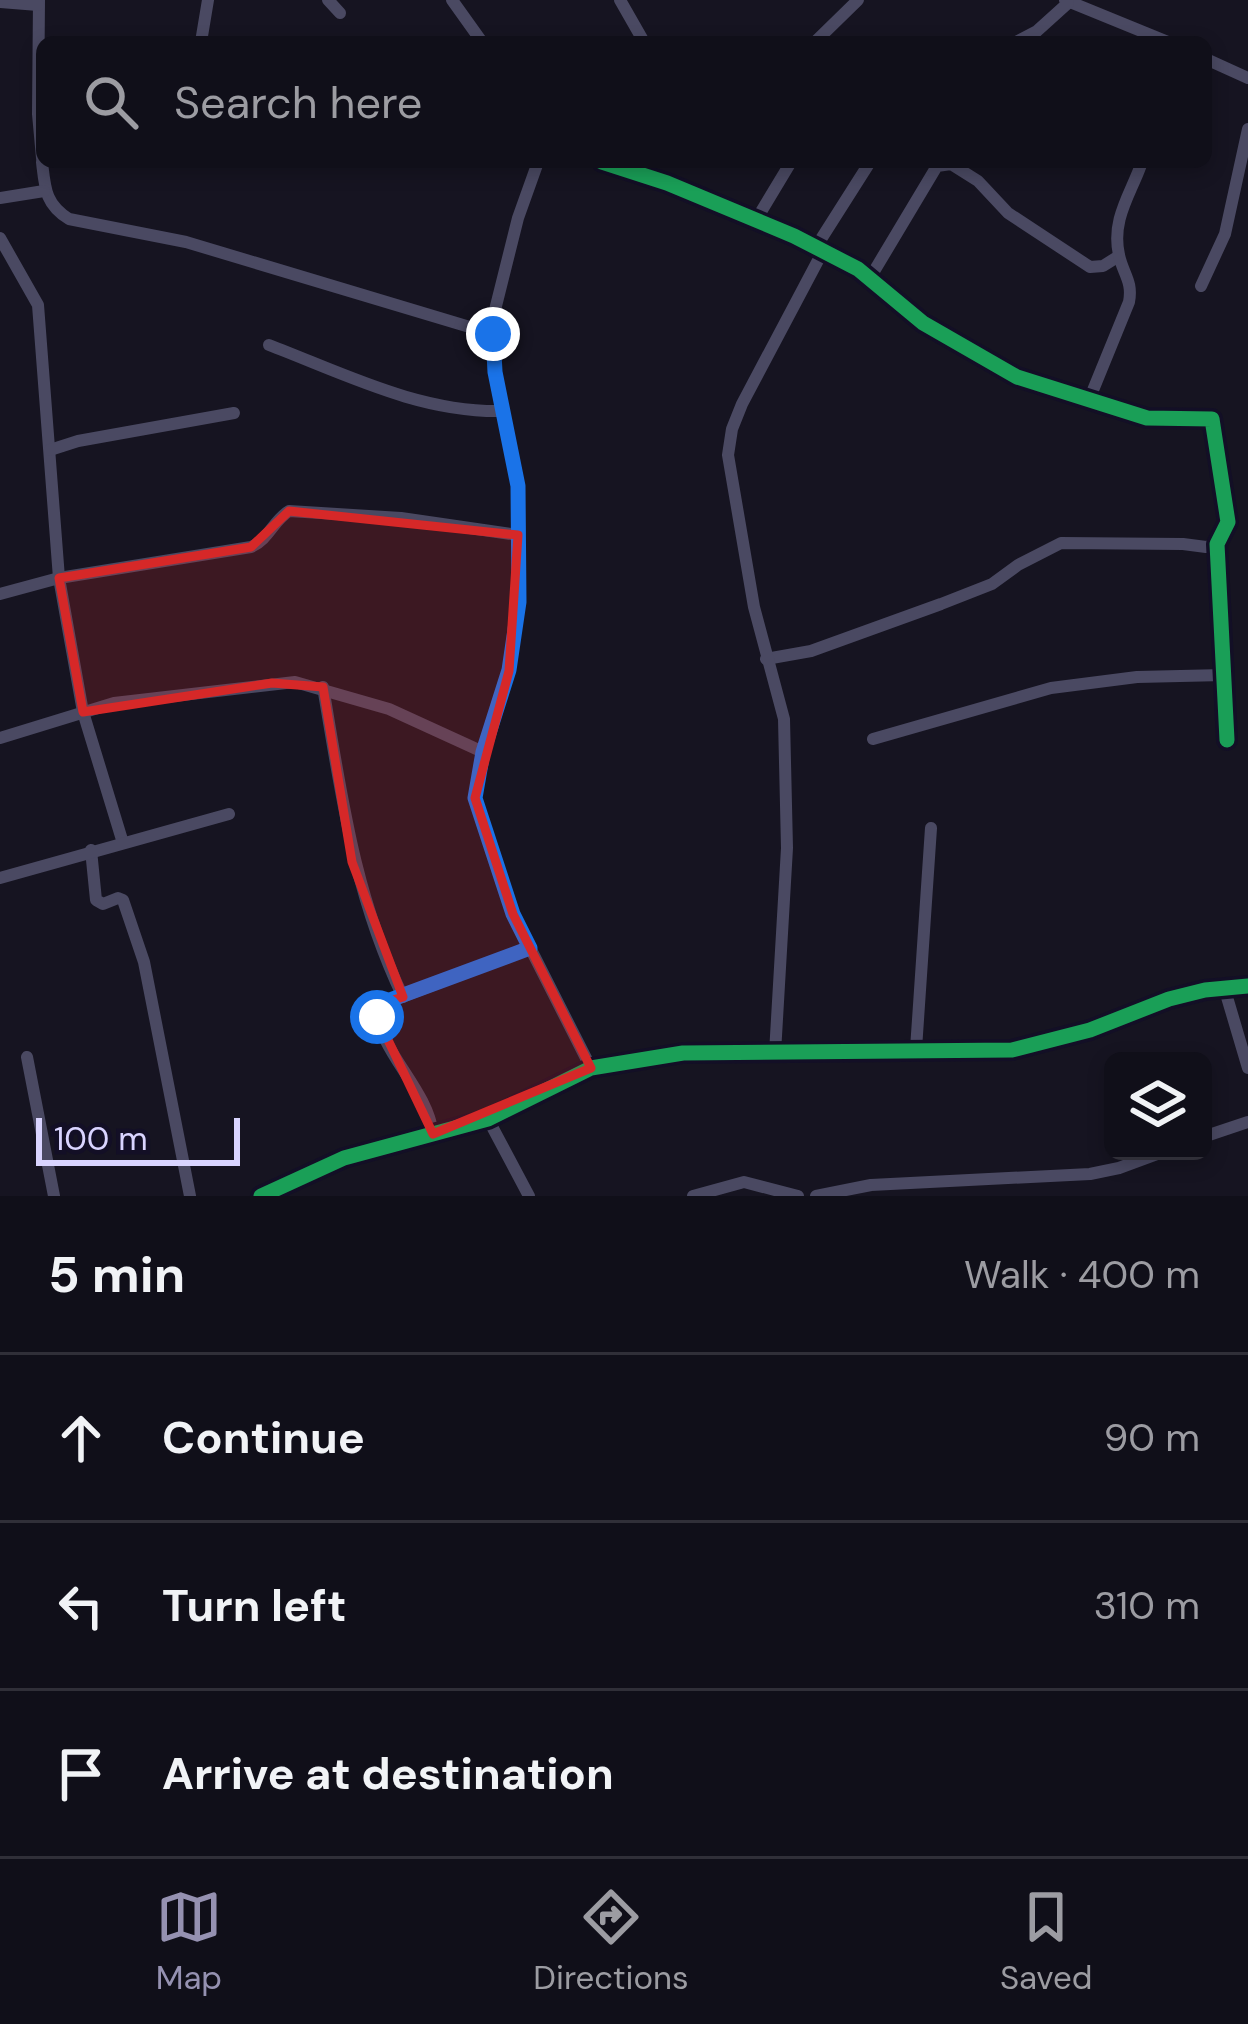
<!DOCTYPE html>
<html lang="en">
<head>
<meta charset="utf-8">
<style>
	body { margin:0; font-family:"DM Sans",sans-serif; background:#1e1d26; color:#f1f3f6 }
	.controls { position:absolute; right:36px; bottom:36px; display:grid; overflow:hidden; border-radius:18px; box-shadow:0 6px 18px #0003 }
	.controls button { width:108px; height:108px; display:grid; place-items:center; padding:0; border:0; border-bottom:3px solid #302f38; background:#100f19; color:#f1f3f6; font:60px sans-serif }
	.scale { position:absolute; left:36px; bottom:30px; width:204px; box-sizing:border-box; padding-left:12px; border:6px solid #d9d4ff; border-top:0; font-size:33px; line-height:42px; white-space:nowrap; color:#d9d4ff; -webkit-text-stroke:9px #130f26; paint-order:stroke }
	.stop { position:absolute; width:36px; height:36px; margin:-27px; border:9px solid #1a73e8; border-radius:50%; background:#fff }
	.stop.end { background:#1a73e8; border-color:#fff; box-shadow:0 3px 12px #0008 }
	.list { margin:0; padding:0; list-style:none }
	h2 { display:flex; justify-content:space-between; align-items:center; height:156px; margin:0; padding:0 48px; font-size:51px }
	h2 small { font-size:39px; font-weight:400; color:#9c9ca2 }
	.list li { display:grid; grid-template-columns:78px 1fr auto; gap:36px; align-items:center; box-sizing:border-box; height:168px; padding:0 48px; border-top:3px solid #302f38 }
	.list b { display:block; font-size:45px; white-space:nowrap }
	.list em { font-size:39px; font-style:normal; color:#9c9ca2 }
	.icon { flex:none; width:66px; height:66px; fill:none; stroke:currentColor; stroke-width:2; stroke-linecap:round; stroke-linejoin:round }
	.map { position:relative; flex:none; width:1248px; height:1196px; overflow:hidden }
	.search { position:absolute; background:#100f19; box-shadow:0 6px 18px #0003; left:36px; right:36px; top:36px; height:132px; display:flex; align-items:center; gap:30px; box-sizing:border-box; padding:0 42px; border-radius:18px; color:#9c9ca2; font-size:45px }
	.sheet { height:660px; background:#100f19 }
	nav { display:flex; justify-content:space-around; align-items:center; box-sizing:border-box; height:168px; border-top:3px solid #302f38; background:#100f19; font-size:33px; color:#9c9ca2 }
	nav a { display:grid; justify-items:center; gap:6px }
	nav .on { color:#9591b1 }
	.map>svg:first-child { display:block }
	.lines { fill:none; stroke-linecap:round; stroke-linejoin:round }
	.minor { stroke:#4a4962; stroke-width:12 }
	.cycleway-casing { stroke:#130f26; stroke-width:22 }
	.cycleway { stroke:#1a9f57; stroke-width:15 }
	.route { stroke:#1a73e8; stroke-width:15 }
	.marked { fill:#d62828; fill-opacity:0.2; stroke:#d62828; stroke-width:9; stroke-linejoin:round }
</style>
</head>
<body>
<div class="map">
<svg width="1248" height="1196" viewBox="0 0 1248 1196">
	<rect width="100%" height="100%" fill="#161421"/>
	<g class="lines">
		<g class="minor">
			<polyline points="39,0 38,114 42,158"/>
			<polyline points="328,0 340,13"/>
			<polyline points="452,0 482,42"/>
			<polyline points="620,0 644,42"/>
			<polyline points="1065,0 1168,42"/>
			<polyline points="0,2 38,5"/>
			<polyline points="201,42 208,0"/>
			<polyline points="815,42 858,0"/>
			<polyline points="1016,42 1037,31 1068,3"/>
			<polyline points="1206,59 1248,78"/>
			<path d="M42 162C45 188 45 204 69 219L186 242 493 334"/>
			<polyline points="538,162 518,218 495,310 495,372 518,486 519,602 509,671 483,752 475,798 513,914 591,1068"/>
			<polyline points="602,162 667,183 794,236 858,269 923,323 1017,377 1147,418 1212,419 1228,522 1217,544 1227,740"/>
			<polyline points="0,198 44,191"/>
			<polyline points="756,220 791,162"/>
			<polyline points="0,238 38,305 59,578 83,712 123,843"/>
			<polyline points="816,247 870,162"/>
			<polyline points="870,278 937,166 951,164 978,181 1008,213 1090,267 1103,266 1119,256"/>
			<polyline points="1201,286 1225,234 1248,129"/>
			<path d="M269 345C345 374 420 413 503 411"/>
			<path d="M1089 400 1129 302C1133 281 1123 274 1119 255 1111 219 1131 194 1142 162"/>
			<polyline points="50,450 78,441 234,413"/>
			<path d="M0 594 59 578 251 547C269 539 273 521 289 511L401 518 518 535"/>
			<polyline points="766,659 811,651 941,604 992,584 1018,565 1061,543 1183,544 1206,547 1217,544"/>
			<path d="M323 687C342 798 354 894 403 997"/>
			<polyline points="0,738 114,703 295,682 389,709 483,752"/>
			<polyline points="873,739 1051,688 1137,677 1224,675"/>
			<polyline points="91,850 96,900 103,904 118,898 123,900 144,962 190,1196"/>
			<polyline points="0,878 229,814"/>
			<polyline points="1224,987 1248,1068"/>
			<polyline points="916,1049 931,828"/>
			<polyline points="775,1053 787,848 784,719 754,607 728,455 732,429 742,404 823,251"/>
			<polyline points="27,1057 54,1196"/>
			<polyline points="488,1119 529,1196"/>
			<path d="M433 1134C427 1087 379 1053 376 1007L529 948"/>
			<polyline points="1203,1137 1248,1122"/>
			<polyline points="261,1196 344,1158 488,1119 591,1068 683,1053 1012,1050 1090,1030 1169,999 1205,990 1248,986"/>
			<polyline points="693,1196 744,1182 798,1196"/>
			<polyline points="816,1196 871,1185 1090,1174 1119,1168 1165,1151"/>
		</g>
		<defs>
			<g id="cycleway">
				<polyline points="602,162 667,183 794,236 858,269 923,323 1017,377 1147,418 1212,419 1228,522 1217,544 1227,740"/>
				<polyline points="261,1196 344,1158 488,1119 591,1068 683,1053 1012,1050 1090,1030 1169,999 1205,990 1248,986"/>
			</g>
		</defs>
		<use href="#cycleway" class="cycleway-casing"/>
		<use href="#cycleway" class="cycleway"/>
	</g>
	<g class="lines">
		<polyline class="route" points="377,1017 379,1004 530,948 513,914 475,798 483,752 509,670 519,602 518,486 495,372 493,334"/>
	</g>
	<path class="marked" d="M289 511 518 535 509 671 475 798 513 914 591 1068 433 1134 377 1017 379 1004 403 997 352 862 323 687 272 683 83 712 59 578 251 547Z"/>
</svg>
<div class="controls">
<button><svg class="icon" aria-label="layers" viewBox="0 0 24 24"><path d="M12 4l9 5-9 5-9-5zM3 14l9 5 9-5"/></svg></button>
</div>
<div class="scale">100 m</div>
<div class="stop" style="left:377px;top:1017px"></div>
<div class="stop end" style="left:493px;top:334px"></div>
<div class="search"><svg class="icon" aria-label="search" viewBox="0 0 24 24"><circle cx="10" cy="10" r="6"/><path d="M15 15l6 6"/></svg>Search here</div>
</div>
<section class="sheet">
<h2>5 min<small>Walk · 400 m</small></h2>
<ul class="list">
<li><svg class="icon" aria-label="ahead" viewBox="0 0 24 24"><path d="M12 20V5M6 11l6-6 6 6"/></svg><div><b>Continue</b></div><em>90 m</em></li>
<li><svg class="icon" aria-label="left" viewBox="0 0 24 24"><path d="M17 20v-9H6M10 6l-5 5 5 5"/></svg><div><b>Turn left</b></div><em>310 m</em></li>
<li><svg class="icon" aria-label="arrive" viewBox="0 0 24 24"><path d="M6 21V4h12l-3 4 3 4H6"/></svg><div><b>Arrive at destination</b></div></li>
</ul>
</section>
<nav>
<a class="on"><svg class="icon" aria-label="map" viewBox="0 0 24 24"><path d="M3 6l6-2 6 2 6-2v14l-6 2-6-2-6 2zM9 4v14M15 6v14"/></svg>Map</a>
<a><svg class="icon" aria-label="directions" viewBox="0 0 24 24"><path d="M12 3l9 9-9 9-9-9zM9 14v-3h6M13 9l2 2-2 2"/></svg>Directions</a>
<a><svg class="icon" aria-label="saved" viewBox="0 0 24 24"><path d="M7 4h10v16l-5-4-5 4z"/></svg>Saved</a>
</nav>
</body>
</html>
